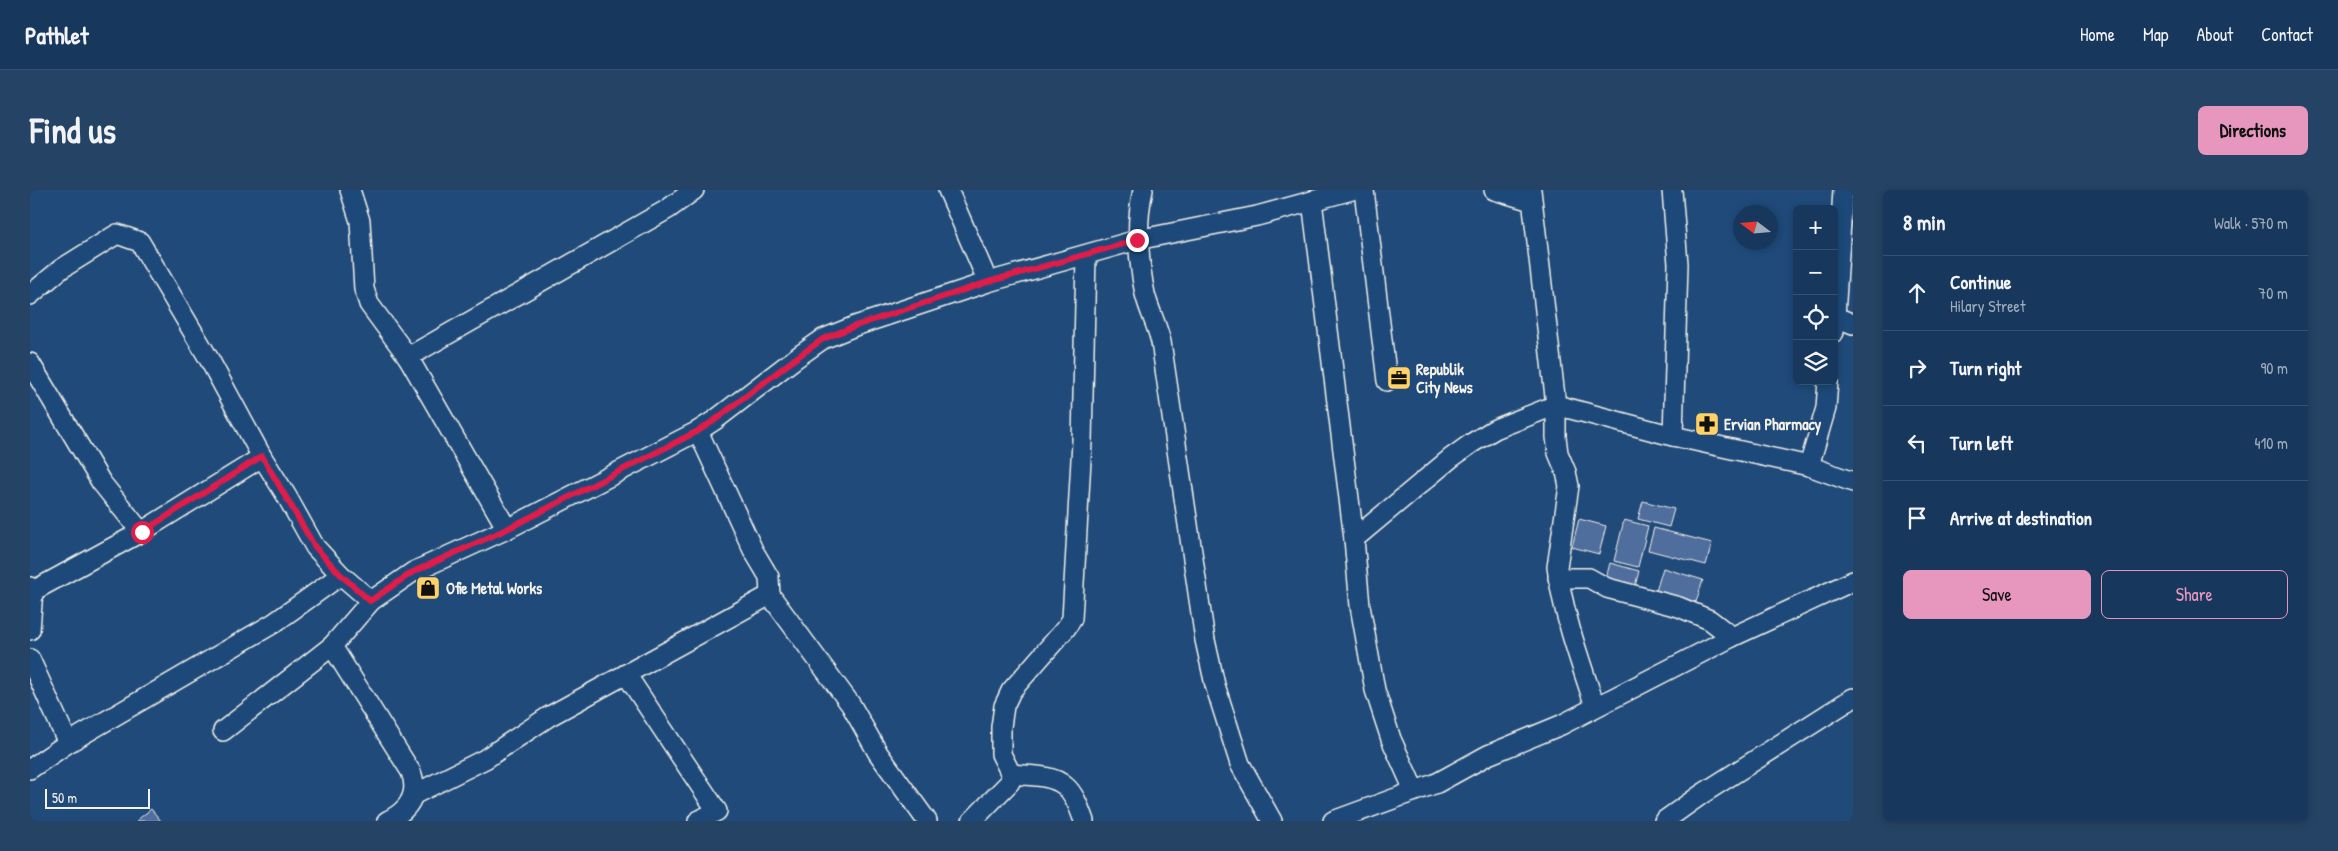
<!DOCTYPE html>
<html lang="en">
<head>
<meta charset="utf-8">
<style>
	body { margin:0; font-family:"Patrick Hand",sans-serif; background:#244365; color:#f1f3f6 }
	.controls { position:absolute; right:15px; top:15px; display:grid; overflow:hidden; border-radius:8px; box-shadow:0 2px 8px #0003 }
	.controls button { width:45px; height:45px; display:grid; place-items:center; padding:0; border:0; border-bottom:1px solid #365272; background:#17385c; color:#f1f3f6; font:25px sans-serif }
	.compass { position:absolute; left:1703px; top:15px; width:45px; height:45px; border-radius:50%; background:#17385c; box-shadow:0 2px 8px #0003; rotate:286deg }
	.scale { position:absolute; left:15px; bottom:12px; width:105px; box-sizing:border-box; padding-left:5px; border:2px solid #f4f1e8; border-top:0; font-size:14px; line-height:18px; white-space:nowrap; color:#f4f1e8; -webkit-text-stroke:4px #1f4a7a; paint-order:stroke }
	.stop { position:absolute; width:15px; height:15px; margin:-11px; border:4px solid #e11d48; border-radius:50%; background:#fff }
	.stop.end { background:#e11d48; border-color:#fff; box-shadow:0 1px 5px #0008 }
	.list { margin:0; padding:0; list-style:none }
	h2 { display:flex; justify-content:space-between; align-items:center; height:65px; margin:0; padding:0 20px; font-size:21px }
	h2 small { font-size:16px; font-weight:400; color:#9eacbb }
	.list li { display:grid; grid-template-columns:32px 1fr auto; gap:15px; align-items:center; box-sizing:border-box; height:75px; padding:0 20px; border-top:1px solid #365272 }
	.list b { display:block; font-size:19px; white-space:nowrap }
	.list p { margin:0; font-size:16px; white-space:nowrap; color:#9eacbb }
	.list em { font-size:16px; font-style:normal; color:#9eacbb }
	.actions { display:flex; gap:10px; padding:15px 20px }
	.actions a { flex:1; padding:11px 0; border:1px solid #e797bd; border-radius:8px; text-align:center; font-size:18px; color:#e797bd }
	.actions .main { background:#e797bd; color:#111 }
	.icon { flex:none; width:28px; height:28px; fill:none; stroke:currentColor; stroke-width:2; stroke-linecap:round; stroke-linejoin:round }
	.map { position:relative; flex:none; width:1823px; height:631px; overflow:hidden; border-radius:8px }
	header { display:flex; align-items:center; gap:30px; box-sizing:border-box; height:70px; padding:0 25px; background:#17385c; border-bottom:1px solid #365272 }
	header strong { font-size:24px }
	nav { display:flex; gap:28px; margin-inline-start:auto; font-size:18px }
	.intro { display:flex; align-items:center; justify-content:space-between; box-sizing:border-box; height:120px; padding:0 30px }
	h1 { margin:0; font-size:35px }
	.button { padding:12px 22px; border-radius:8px; background:#e797bd; color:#111; font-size:18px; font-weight:700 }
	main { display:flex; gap:30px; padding:0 30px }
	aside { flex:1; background:#17385c; border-radius:8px; box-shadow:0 2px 8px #0003 }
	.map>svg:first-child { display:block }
	.building { fill:#4f6d9d; stroke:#f4f1e8 }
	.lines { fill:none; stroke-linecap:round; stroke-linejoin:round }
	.minor-casing { stroke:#f4f1e8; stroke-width:22 }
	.minor { stroke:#1f4a7a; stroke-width:19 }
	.route { stroke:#e11d48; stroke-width:6 }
	.labels { text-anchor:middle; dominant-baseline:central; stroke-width:4.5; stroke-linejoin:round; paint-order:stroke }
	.poi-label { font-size:16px; font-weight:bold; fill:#f4f1e8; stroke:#1f4a7a; text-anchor:start }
</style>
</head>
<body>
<header>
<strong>Pathlet</strong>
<nav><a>Home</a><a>Map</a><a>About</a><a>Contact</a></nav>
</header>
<div class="intro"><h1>Find us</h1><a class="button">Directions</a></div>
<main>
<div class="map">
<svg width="1823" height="631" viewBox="0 0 1823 631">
	<rect width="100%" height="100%" fill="#1f4a7a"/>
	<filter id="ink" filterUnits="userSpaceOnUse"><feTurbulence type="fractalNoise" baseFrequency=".02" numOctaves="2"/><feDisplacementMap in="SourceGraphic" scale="10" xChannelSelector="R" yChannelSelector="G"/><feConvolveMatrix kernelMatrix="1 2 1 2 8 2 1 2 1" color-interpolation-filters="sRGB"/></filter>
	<g filter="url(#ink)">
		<g class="building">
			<polygon points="1613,311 1644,319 1639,337 1608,329"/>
			<polygon points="1549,329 1576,336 1569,364 1542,357"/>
			<polygon points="1594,330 1618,336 1608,377 1584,371"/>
			<polygon points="1624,338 1682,353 1676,375 1618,360"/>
			<polygon points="1580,373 1609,381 1604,400 1575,392"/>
			<polygon points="1633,378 1673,390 1666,412 1626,401"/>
			<polygon points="121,619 131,631 106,631"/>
		</g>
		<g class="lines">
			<defs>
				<g id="minor">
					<polyline points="320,0 330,31 334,99 339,114 378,167 477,339"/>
					<polyline points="918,0 958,92"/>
					<path d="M1113 0C1105 35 1108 69 1115 104 1119 120 1127 135 1131 152L1175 450 1185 495 1210 574 1242 631"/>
					<polyline points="1334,0 1357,191"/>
					<polyline points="1464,0 1501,11"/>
					<path d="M1501 0 1526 215V247L1528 263 1536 282 1539 296 1527 377C1533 424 1550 471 1565 516"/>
					<polyline points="1642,0 1648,74 1643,246"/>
					<polyline points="1282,11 1324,349 1330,416 1345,500 1361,549 1384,600"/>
					<polyline points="0,105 31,79 87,44 110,52 179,169 232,267 256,305 285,357 311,385"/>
					<polyline points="1806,127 1823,134"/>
					<polyline points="1804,142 1813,0"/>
					<polyline points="378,167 638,19 664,0"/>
					<polyline points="0,173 71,292 111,342"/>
					<polyline points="668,241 723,360 739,387 740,405 821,515 848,563 897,631"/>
					<polyline points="1779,276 1796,218 1798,191"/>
					<polyline points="1324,349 1421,268 1442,253 1465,239 1526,215 1643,246 1779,276 1823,292"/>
					<polyline points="1528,388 1559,388 1577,398 1649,417 1680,430 1702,447"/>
					<polyline points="0,397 3,401 0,440"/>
					<polyline points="3,401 111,342 232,267"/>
					<path d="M302 456 381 582C390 605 378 621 357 631"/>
					<polyline points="0,469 38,553"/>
					<polyline points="596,484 687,621 668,631"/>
					<polyline points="193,541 302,456 341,411"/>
					<polyline points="0,579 38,553 244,433 311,385 341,411 383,382 477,339 668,241 685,230 766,168 793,149 825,136 958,92 1107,50 1227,26 1322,0"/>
					<path d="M981 584C997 586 1022 584 1035 596 1045 604 1050 620 1054 631"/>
					<polyline points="383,605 455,569 518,527 740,405"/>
					<polyline points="942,631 980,592 981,584 971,564 971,537 974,516 981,501 1036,438 1042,429 1052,252 1056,66"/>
					<polyline points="1303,631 1407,593 1458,565 1531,535 1702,447 1823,391"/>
					<polyline points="1634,631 1672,604 1823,508"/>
				</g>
			</defs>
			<use href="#minor" class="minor-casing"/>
			<use href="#minor" class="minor"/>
		</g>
	</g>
	<g class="lines" filter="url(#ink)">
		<polyline class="route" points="112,342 232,266 285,357 311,385 340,411 383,382 477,339 668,241 685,230 766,168 793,149 825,136 958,92 1107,50"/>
	</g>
	<defs>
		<symbol id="office-square" viewBox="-11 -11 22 22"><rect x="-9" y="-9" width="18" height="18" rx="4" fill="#ffd166" stroke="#1f4a7a"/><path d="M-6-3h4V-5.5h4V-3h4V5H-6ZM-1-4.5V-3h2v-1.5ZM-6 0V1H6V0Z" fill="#111"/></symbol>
		<symbol id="pharmacy-square" viewBox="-11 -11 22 22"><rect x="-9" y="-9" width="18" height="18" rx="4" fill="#ffd166" stroke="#1f4a7a"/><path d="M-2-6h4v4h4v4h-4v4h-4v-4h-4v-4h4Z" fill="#111"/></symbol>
		<symbol id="shop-square" viewBox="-11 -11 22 22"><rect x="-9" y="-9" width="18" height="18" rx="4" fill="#ffd166" stroke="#1f4a7a"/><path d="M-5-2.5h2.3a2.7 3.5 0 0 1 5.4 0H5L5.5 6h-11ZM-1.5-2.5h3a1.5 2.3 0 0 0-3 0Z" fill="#111"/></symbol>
	</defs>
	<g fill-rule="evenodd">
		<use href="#office-square" x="1355" y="174" width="28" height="28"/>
		<use href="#pharmacy-square" x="1663" y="220" width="28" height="28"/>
		<use href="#shop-square" x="384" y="384" width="28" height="28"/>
	</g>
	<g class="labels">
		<g class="poi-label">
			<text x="1386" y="179">Republik<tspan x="1386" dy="18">City News</tspan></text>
			<text x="1694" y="234">Ervian Pharmacy</text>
			<text x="416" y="398">Ofie Metal Works</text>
		</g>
	</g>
</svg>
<div class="controls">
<button>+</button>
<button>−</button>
<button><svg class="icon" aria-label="locate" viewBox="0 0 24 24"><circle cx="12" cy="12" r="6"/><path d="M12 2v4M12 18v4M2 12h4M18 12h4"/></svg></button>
<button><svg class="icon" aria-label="layers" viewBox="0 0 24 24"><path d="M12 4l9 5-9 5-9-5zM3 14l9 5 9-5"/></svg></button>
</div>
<svg class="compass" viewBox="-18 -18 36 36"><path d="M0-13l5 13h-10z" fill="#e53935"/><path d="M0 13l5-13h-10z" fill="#9eacbb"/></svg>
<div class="scale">50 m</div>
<div class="stop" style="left:112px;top:342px"></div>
<div class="stop end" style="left:1107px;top:50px"></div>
</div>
<aside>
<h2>8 min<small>Walk · 570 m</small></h2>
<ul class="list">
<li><svg class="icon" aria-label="ahead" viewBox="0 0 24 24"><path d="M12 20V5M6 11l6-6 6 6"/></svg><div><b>Continue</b><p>Hilary Street</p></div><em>70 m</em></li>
<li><svg class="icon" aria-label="right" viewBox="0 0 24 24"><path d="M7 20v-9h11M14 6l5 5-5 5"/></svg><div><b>Turn right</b></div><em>90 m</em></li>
<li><svg class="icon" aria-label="left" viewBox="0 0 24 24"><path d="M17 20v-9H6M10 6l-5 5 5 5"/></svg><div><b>Turn left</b></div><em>410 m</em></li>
<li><svg class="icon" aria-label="arrive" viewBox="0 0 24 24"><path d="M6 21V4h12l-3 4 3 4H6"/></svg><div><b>Arrive at destination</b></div></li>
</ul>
<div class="actions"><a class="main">Save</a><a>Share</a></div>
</aside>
</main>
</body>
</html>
